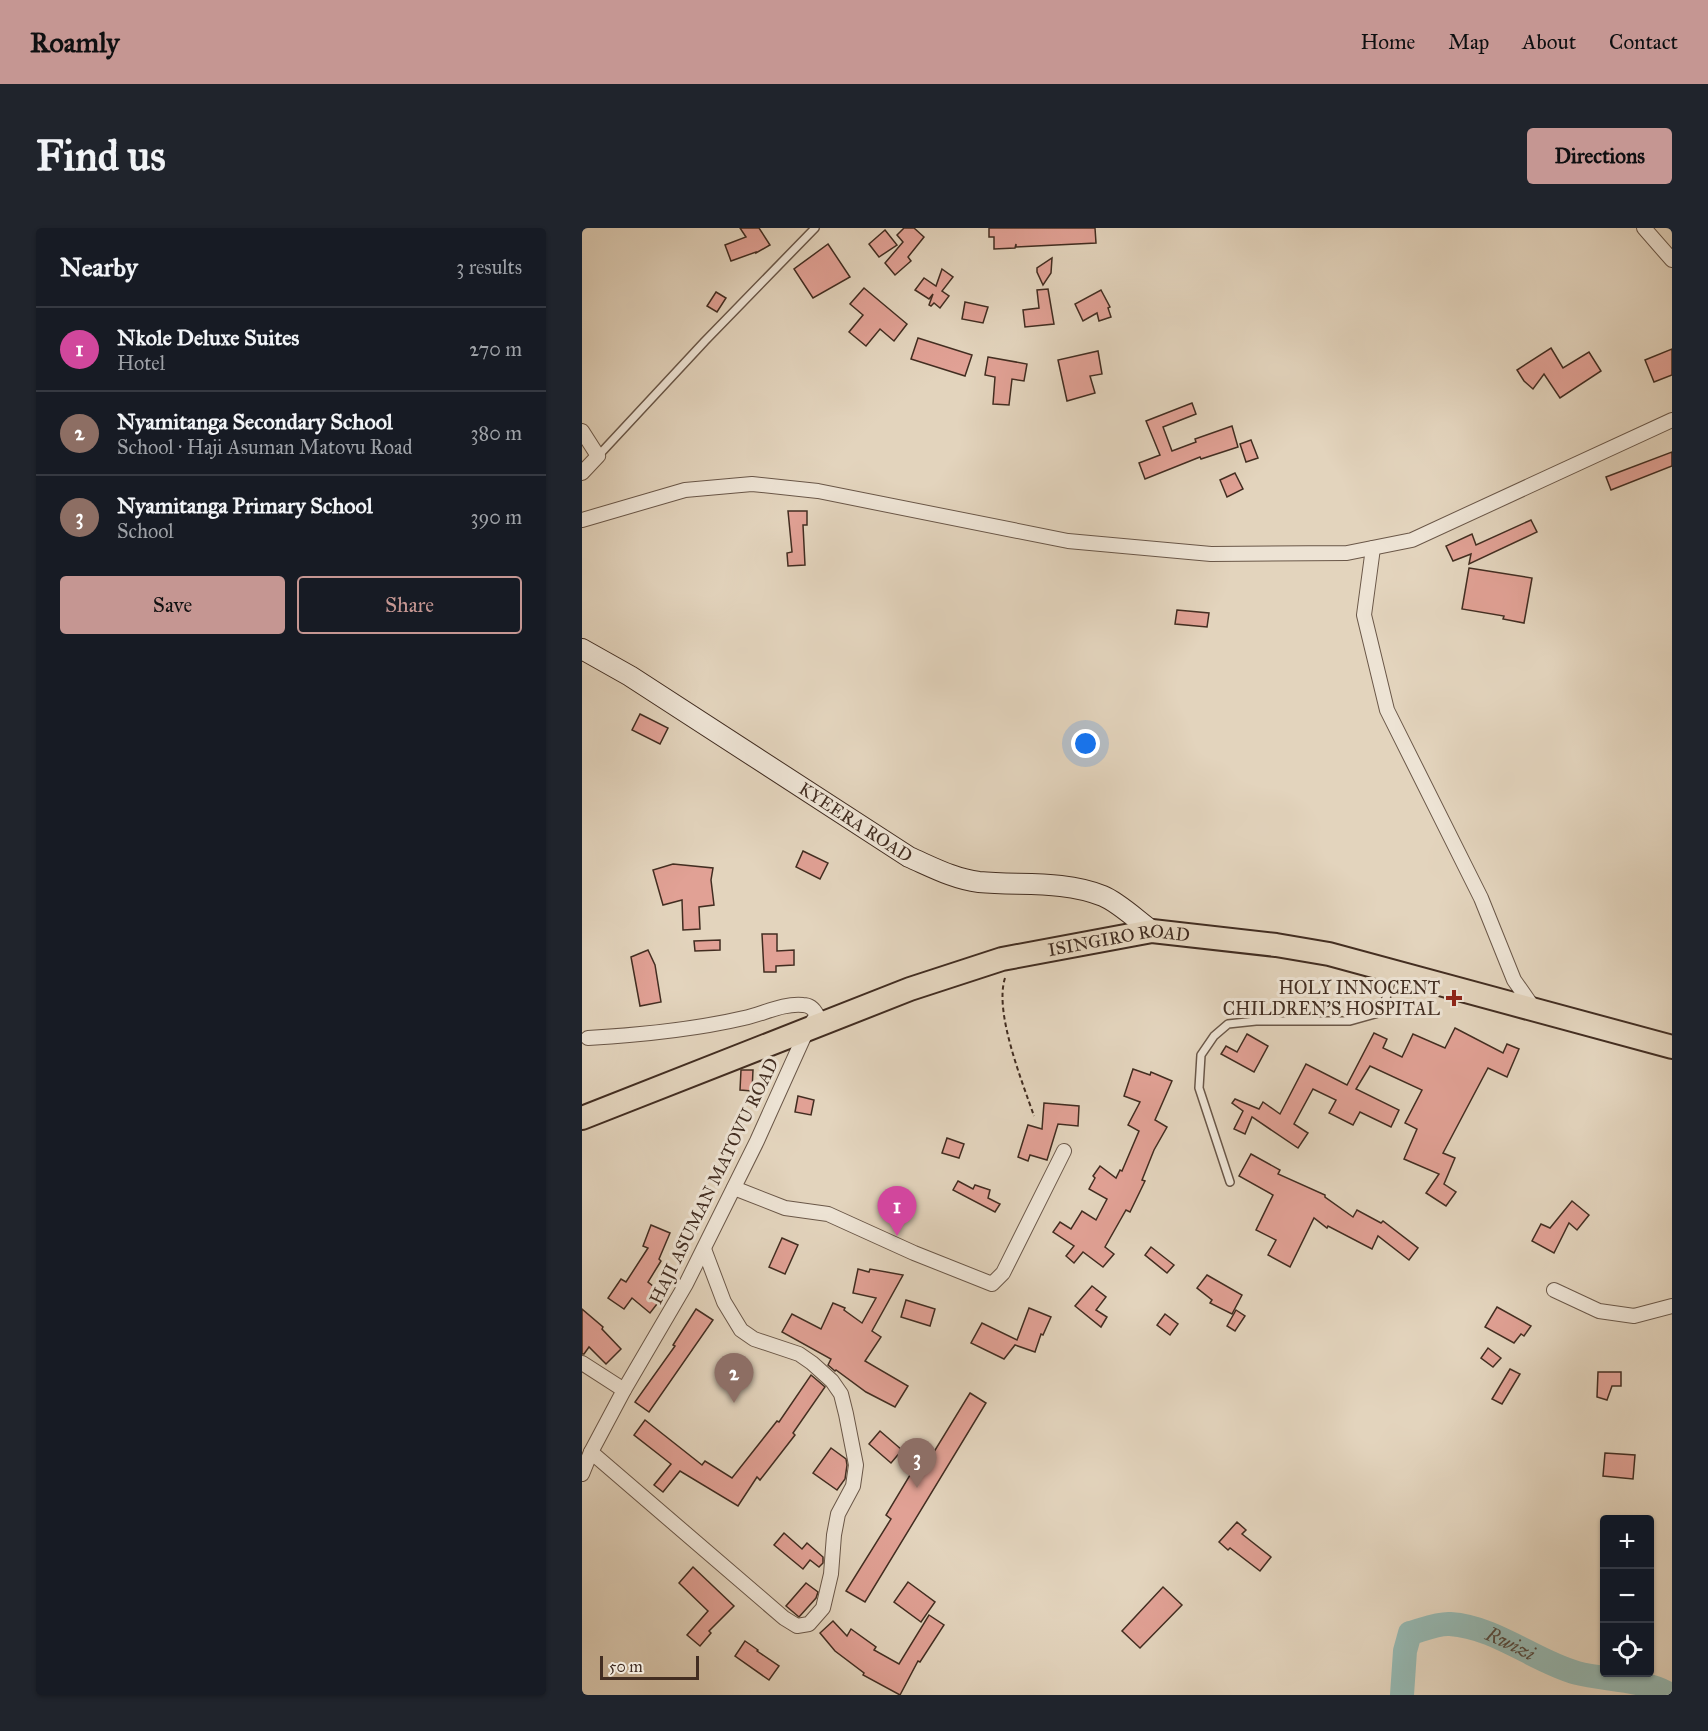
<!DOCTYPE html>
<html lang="en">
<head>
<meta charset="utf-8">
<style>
	body { margin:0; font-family:"IM FELL Great Primer",serif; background:#20242c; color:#f1f3f6 }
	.controls { position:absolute; right:18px; bottom:18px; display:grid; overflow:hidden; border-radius:6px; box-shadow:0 2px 4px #0004 }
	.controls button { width:54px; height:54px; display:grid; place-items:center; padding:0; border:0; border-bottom:2px solid #363941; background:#171b24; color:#f1f3f6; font:30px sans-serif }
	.scale { position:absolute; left:18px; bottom:15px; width:99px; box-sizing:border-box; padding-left:6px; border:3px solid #422d21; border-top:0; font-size:16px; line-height:21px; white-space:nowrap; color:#422d21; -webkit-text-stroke:4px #ede3d4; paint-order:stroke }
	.you { position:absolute; left:504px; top:516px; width:21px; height:21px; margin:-15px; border:4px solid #fff; border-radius:50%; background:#1a73e8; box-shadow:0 0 0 9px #1a73e833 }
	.badge { display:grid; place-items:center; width:39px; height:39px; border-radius:50%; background:#c59692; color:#fff; font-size:20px; font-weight:700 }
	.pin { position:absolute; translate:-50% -50px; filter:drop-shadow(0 2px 3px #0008) }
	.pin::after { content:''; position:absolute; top:32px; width:21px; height:18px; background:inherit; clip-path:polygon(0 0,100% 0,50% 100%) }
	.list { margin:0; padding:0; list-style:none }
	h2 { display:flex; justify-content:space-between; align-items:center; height:78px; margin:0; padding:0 24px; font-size:26px }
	h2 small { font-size:20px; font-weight:400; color:#9ea1a6 }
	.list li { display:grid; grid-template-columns:39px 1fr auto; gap:18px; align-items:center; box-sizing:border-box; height:84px; padding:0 24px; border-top:2px solid #363941 }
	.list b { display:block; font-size:22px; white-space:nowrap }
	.list p { margin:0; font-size:20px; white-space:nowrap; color:#9ea1a6 }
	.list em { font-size:20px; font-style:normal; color:#9ea1a6 }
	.actions { display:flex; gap:12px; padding:18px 24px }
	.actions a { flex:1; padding:14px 0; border:2px solid #c59692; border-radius:6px; text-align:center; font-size:21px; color:#c59692 }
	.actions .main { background:#c59692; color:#111 }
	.icon { flex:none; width:33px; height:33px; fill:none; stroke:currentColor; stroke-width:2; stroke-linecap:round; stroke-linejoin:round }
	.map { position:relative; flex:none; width:1090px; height:1467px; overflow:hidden; border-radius:6px }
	header { display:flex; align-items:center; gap:36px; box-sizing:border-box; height:84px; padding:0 30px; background:#c59692; color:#111 }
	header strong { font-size:28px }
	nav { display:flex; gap:33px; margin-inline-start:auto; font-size:21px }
	.intro { display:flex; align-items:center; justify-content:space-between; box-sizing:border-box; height:144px; padding:0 36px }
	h1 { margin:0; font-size:42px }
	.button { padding:15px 27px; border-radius:6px; background:#c59692; color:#111; font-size:21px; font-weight:700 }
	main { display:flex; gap:36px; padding:0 36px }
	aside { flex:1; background:#171b24; border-radius:6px; box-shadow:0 2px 4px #0004 }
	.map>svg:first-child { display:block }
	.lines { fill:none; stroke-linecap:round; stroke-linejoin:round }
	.river { stroke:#95b8b2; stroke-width:24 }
	.building { fill:#e1a195; stroke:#422d21; stroke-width:1.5 }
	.lane-casing { stroke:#6a5748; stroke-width:10 }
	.street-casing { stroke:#6a5748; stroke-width:16 }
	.secondary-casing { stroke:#422d21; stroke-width:22 }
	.primary-casing { stroke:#422d21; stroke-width:26 }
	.path { stroke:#422d21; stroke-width:2; stroke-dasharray:4.5 3; stroke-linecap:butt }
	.lane { stroke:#ede3d4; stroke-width:7 }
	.street { stroke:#ede3d4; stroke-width:14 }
	.secondary { stroke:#ede3d4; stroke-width:20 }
	.primary { stroke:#e3d4bd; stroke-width:22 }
	.poi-dot { fill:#8f2418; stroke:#ede3d4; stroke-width:2 }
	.labels { text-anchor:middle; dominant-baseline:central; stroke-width:6; stroke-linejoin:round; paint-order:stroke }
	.street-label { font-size:18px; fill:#422d21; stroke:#ede3d4 }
	.poi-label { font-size:18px; fill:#422d21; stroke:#ede3d4; text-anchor:end }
	.water-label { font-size:20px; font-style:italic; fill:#53493e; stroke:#ede3d4 }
</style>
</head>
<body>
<header>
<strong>Roamly</strong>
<nav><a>Home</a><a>Map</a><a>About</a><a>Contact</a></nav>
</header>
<div class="intro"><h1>Find us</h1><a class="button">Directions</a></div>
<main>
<aside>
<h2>Nearby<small>3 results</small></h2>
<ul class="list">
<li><span class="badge" style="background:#d1479c">1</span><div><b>Nkole Deluxe Suites</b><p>Hotel</p></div><em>270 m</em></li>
<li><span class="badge" style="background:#8d6e63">2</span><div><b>Nyamitanga Secondary School</b><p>School · Haji Asuman Matovu Road</p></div><em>380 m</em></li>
<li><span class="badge" style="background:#8d6e63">3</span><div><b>Nyamitanga Primary School</b><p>School</p></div><em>390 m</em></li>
</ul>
<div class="actions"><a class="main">Save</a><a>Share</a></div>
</aside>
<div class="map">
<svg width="1090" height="1467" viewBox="0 0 1090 1467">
	<rect width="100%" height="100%" fill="#e3d4bd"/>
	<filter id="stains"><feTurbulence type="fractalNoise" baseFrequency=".00333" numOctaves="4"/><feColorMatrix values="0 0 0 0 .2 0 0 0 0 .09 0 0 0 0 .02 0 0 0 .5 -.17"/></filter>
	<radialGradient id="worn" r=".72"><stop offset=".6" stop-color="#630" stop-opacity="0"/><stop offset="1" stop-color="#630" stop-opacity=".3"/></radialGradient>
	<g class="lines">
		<path class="river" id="s1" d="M820 1467 823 1423 828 1405C840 1402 856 1395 868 1396 914 1399 952 1433 995 1445 1021 1452 1068 1452 1088 1467"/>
	</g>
	<g class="building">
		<polygon points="158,0 177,0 188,17 174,25 174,24 149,33 143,17 164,9"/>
		<polygon points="322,0 332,0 342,9 326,29 329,33 313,47 303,35 321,14 315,7"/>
		<polygon points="407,0 513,0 514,15 434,19 434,16 433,20 412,21 412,9 407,9"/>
		<polygon points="303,2 315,17 297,29 287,16"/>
		<polygon points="246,16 268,49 231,70 212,41"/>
		<polygon points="470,30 469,45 461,57 455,44 455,40"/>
		<polygon points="360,41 371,49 360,63 367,68 358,80 352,75 349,78 347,77 351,66 347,71 333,62 342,50 354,58"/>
		<polygon points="282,60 325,96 312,113 298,101 284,118 267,104 281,87 268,76"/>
		<polygon points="466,61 472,96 443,99 441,82 457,80 455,62"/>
		<polygon points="519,62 528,79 526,80 529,89 517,93 515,85 501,93 493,76"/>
		<polygon points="134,64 144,70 135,84 125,78"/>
		<polygon points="383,74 406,79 401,95 380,91"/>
		<polygon points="336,110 390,127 383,148 329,131"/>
		<polygon points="969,120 981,140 1007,124 1019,143 978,170 962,146 951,161 942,153 935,142"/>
		<polygon points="1090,121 1090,147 1072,154 1063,132"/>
		<polygon points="516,123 520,146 508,148 513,165 485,173 476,132"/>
		<polygon points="406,129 445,136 442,153 430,151 427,177 411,176 413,149 403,147"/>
		<polygon points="610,175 614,186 581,199 590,223 614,214 613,211 650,198 656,219 619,231 618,229 563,251 557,235 578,227 564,193"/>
		<polygon points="669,212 676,230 664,234 658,216"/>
		<polygon points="1090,224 1090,238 1029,262 1024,249"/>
		<polygon points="653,245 661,261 645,269 638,252"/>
		<polygon points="206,283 225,283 225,297 221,297 223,337 206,338 205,325 210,324"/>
		<polygon points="949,292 955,304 887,336 889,326 871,333 864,318 890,306 894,317"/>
		<polygon points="887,340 950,350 942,395 921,391 922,388 880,381"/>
		<polygon points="595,382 627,385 625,399 593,396"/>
		<polygon points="58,486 86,500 78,516 50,502"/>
		<polygon points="221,623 246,635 238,651 214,639"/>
		<polygon points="91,636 131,640 129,652 132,677 117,679 118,701 101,702 100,672 81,677 71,642"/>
		<polygon points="180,706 195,706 195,723 212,722 212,737 194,738 194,744 182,744"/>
		<polygon points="138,712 138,722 113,723 112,713"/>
		<polygon points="66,722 73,737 79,774 58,778 49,729"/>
		<polygon points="873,800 921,825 925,816 937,821 925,849 906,840 861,925 873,930 862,956 874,964 864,978 844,965 857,946 822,931 835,901 823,895 840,862 788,838 774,861 817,882 809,899 778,884 771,897 747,885 754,872 731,861 712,896 726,905 716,920 670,889 663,906 652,901 661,883 650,875 653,871 677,881 681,874 698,886 724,836 765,857 792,805 805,811 801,820 820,829 831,806 863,820"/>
		<polygon points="665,806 686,818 672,844 639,826 644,818 655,824"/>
		<polygon points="551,841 568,847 569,844 590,853 573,892 585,899 572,922 560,952 563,953 548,984 544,982 523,1019 532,1026 521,1039 501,1024 492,1035 484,1028 492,1018 471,1004 478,994 489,1001 500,983 514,992 525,971 507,961 513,950 511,948 518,938 534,950 538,942 540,943 557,903 546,897 558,874 542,868"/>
		<polygon points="159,842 171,842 170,863 158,862"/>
		<polygon points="216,868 232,872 229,887 213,884"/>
		<polygon points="462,875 497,878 496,898 476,896 465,932 448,927 446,933 436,929 446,897 460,901"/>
		<polygon points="365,910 382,916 377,930 360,925"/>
		<polygon points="669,926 698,942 696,946 743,967 743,969 771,989 775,982 799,995 801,993 836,1020 827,1032 796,1008 790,1021 746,998 745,1000 732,990 708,1039 686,1027 694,1012 674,1002 691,967 657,948"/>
		<polygon points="376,953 391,961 393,957 408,962 406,970 418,976 413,984 371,962"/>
		<polygon points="990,973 1007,987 995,1002 987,995 972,1025 950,1013 959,996 968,1000"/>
		<polygon points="69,997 88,1005 77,1031 79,1033 66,1054 82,1067 68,1085 50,1070 42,1081 26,1070 39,1051 44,1054 66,1020 61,1018"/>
		<polygon points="200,1010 216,1017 203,1046 187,1039"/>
		<polygon points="569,1019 592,1037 585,1045 563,1027"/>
		<polygon points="276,1041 287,1044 288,1041 321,1047 290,1103 299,1109 283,1133 326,1158 313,1179 284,1164 254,1142 253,1143 246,1137 249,1131 200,1104 210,1086 239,1101 251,1075 263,1080 262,1082 280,1095 294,1070 271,1065"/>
		<polygon points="625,1047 660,1067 650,1086 628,1075 630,1072 615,1060"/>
		<polygon points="510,1058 524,1069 514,1082 525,1089 519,1099 493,1078"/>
		<polygon points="324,1072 353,1081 348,1098 319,1089"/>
		<polygon points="915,1079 949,1098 942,1108 939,1106 932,1115 903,1099"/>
		<polygon points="447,1080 469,1089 461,1107 459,1106 453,1124 433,1117 422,1131 389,1115 400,1095 435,1112"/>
		<polygon points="0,1081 21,1099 20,1101 39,1121 24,1136 7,1119 2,1126 0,1126"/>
		<polygon points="114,1081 131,1092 67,1184 53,1174 93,1118 91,1117"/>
		<polygon points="654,1082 663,1088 653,1103 645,1098"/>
		<polygon points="583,1086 596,1096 588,1107 575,1097"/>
		<polygon points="906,1120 919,1130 911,1139 899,1130"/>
		<polygon points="928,1141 938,1146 920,1176 910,1171"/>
		<polygon points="1016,1144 1039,1144 1039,1158 1030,1158 1025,1172 1015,1169"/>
		<polygon points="229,1147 243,1159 211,1205 213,1207 178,1252 175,1249 156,1278 98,1243 81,1264 72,1257 89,1236 52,1207 63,1192 120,1237 123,1233 150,1250 195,1193 197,1194"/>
		<polygon points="388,1165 404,1175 283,1374 264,1363 309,1291 304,1287 337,1232 344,1237"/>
		<polygon points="298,1203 320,1222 309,1235 287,1216"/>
		<polygon points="249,1220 264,1231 265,1237 263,1251 255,1262 231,1245"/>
		<polygon points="1023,1225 1053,1227 1051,1251 1021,1248"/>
		<polygon points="655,1294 664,1302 660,1306 689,1329 678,1343 648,1320 646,1322 637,1314"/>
		<polygon points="202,1305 220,1321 225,1315 241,1329 241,1335 237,1339 228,1332 221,1341 192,1317"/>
		<polygon points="111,1339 152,1378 127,1403 129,1405 118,1418 105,1407 126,1383 97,1355"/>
		<polygon points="326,1354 353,1374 339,1394 312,1374"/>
		<polygon points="224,1355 236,1364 234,1370 217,1389 204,1378"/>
		<polygon points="581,1359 600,1377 558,1420 540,1403"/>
		<polygon points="347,1387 362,1397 338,1434 336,1433 318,1467 281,1447 282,1445 253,1423 238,1405 251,1393 265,1408 269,1401 294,1419 292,1422 317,1436"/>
		<polygon points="163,1413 176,1422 175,1423 197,1438 187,1452 153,1428"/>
	</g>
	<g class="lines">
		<defs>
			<g id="lane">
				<polyline points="16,228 123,113 233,0"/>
				<polyline points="648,954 617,860 619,827 632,808 646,796 674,793 768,793 800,784 811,746"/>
			</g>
			<g id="street">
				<polyline points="1062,0 1090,32"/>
				<polyline points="0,203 16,228 0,245"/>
				<polyline points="0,292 103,262 170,256 236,263 486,313 629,326 765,325 830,312 1090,192"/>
				<polyline points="791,320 782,387 805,482 899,670 932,752 953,782"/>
				<polyline points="152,960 203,980 246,986 332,1025 410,1056 421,1045 482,923"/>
				<polyline points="972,1062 1017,1083 1052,1088 1090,1078"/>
				<polyline points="0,1135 42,1162"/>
				<polyline points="9,1224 202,1390 215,1398 227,1396 241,1380 249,1346 252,1307 256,1286 271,1258 274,1237 264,1186 259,1166 250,1153 230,1135 217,1126 172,1111 159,1102 142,1074 122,1021"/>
				<path d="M0 1246 9 1224 42 1162 104 1056 175 913 225 802 235 787C232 781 228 777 221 777 201 775 181 786 162 790 111 802 58 807 6 810"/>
			</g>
			<g id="secondary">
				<path id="s2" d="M0 421 48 448 327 629C350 639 372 651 397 654 438 658 481 652 521 668 536 674 555 692 570 703"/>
			</g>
			<g id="primary">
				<path id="s3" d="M0 890 328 761 420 731 570 703 694 717 747 726 1090 819"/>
			</g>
		</defs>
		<use href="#lane" class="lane-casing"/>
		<use href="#street" class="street-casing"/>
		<use href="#secondary" class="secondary-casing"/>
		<use href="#primary" class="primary-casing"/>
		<path class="path" d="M423 750C412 784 440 853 452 888"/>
		<use href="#lane" class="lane"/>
		<use href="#street" class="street"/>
		<use href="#secondary" class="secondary"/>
		<use href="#primary" class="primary"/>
	</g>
	<path class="poi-dot" d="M869 761h6v6h6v6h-6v6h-6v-6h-6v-6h6z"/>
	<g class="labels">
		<g class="street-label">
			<text stroke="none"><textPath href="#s2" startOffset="324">KYEERA ROAD</textPath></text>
			<text stroke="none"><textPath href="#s3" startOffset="568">ISINGIRO ROAD</textPath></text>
			<text transform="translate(132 953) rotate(-64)">HAJI ASUMAN MATOVU ROAD</text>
		</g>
		<g class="poi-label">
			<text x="858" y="760">HOLY INNOCENT<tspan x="858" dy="21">CHILDREN'S HOSPITAL</tspan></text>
		</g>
		<g class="water-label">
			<text stroke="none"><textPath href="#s1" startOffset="168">Rwizi</textPath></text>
		</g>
	</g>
	<rect width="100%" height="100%" filter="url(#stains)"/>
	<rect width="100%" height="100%" fill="url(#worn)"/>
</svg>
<div class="controls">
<button>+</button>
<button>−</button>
<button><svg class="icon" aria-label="locate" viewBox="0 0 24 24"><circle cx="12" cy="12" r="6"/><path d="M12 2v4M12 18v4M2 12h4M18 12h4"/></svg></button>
</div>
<div class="scale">50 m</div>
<div class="you"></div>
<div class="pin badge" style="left:315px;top:1008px;background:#d1479c">1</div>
<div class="pin badge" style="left:152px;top:1175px;background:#8d6e63">2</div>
<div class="pin badge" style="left:335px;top:1260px;background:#8d6e63">3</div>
</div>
</main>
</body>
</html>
